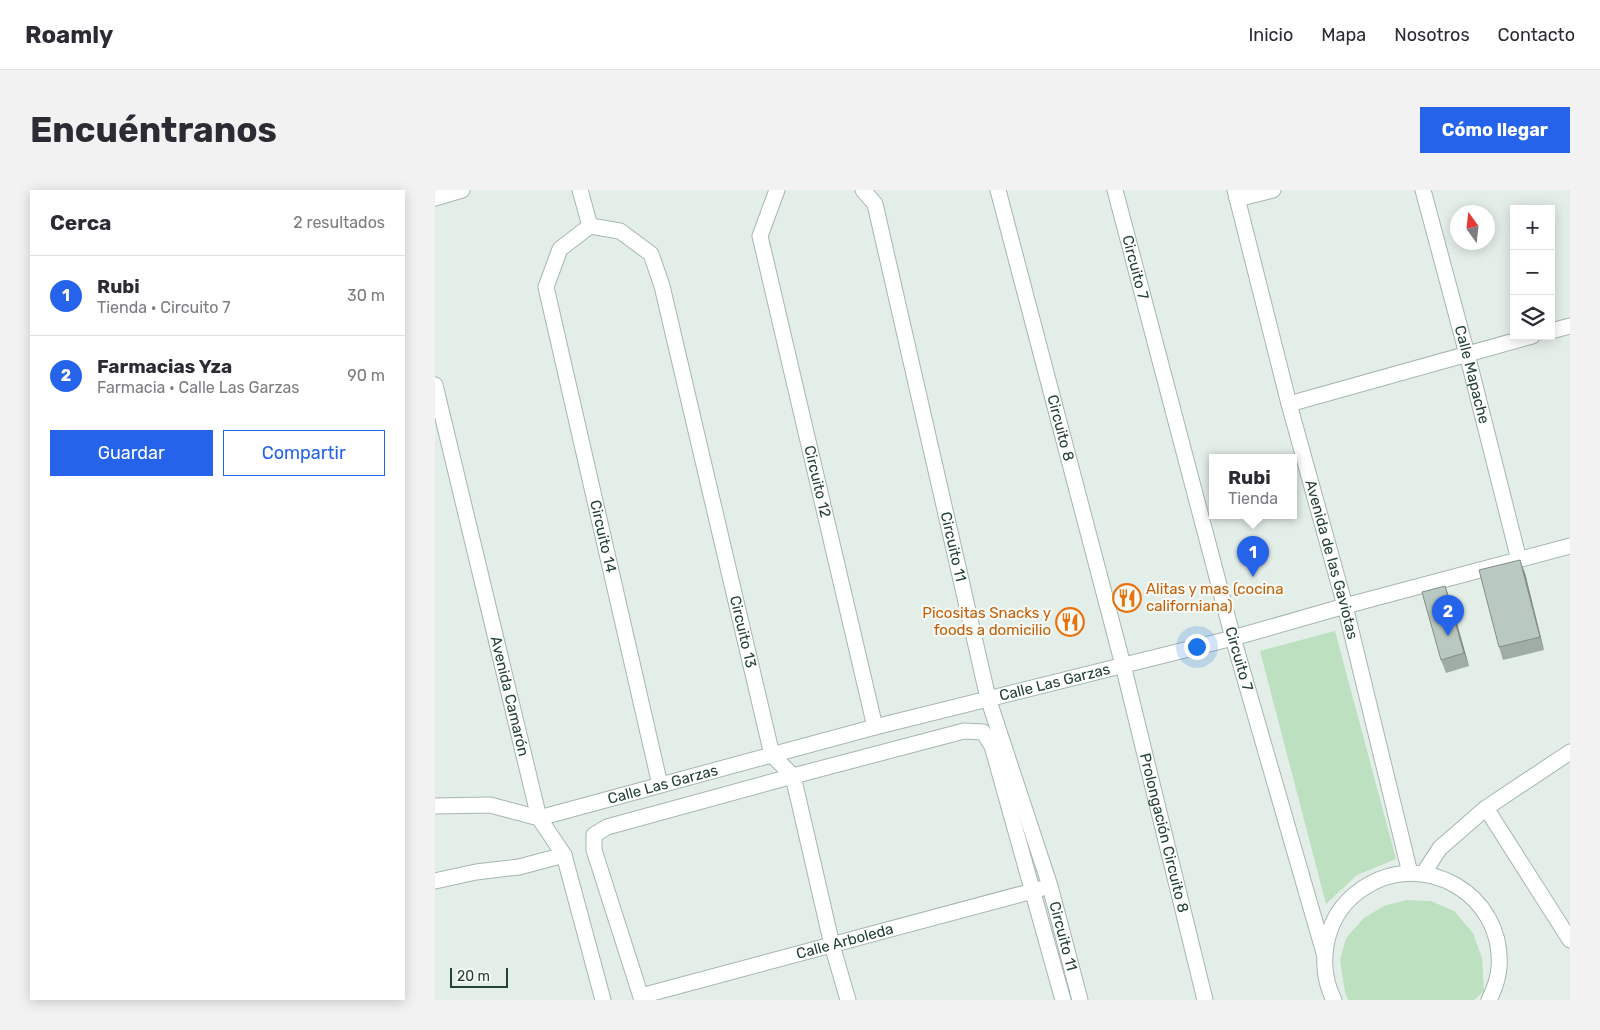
<!DOCTYPE html>
<html lang="es">
<head>
<meta charset="utf-8">
<style>
	body { margin:0; font-family:Rubik,sans-serif; background:#f2f2f3; color:#2b2b33 }
	.controls { position:absolute; right:15px; top:15px; display:grid; overflow:hidden; border-radius:0px; box-shadow:0 2px 12px #0003 }
	.controls button { width:45px; height:45px; display:grid; place-items:center; padding:0; border:0; border-bottom:1px solid #e1e1e2; background:#fff; color:#2b2b33; font:25px sans-serif }
	.compass { position:absolute; left:1015px; top:15px; width:45px; height:45px; border-radius:50%; background:#fff; box-shadow:0 2px 12px #0003; rotate:345deg }
	.scale { position:absolute; left:15px; bottom:12px; width:58px; box-sizing:border-box; padding-left:5px; border:2px solid #234134; border-top:0; font-size:14px; line-height:18px; white-space:nowrap; color:#234134; -webkit-text-stroke:4px #f5faf7; paint-order:stroke }
	.you { position:absolute; left:761px; top:456px; width:18px; height:18px; margin:-12px; border:4px solid #fff; border-radius:50%; background:#1a73e8; box-shadow:0 0 0 8px #1a73e833 }
	.badge { display:grid; place-items:center; width:32px; height:32px; border-radius:50%; background:#2563eb; color:#fff; font-size:16px; font-weight:700 }
	.pin { position:absolute; translate:-50% -41px; filter:drop-shadow(0 1px 2px #0008) }
	.pin::after { content:''; position:absolute; top:26px; width:18px; height:15px; background:inherit; clip-path:polygon(0 0,100% 0,50% 100%) }
	.popup { position:absolute; left:774px; top:264px; width:88px; height:65px; box-sizing:border-box; display:grid; place-content:center; border-radius:0px; background:#fff; filter:drop-shadow(0 1px 4px #0005); font-size:16px; white-space:nowrap; color:#7c7c81 }
	.popup b { font-size:19px; color:#2b2b33 }
	.popup::after { content:''; position:absolute; left:50%; top:100%; margin-left:-10px; border:10px solid transparent; border-top-color:#fff }
	.list { margin:0; padding:0; list-style:none }
	h2 { display:flex; justify-content:space-between; align-items:center; height:65px; margin:0; padding:0 20px; font-size:21px }
	h2 small { font-size:16px; font-weight:400; color:#7c7c81 }
	.list li { display:grid; grid-template-columns:32px 1fr auto; gap:15px; align-items:center; box-sizing:border-box; height:80px; padding:0 20px; border-top:1px solid #e1e1e2 }
	.list b { display:block; font-size:19px; white-space:nowrap }
	.list p { margin:0; font-size:16px; white-space:nowrap; color:#7c7c81 }
	.list em { font-size:16px; font-style:normal; color:#7c7c81 }
	.actions { display:flex; gap:10px; padding:15px 20px }
	.actions a { flex:1; padding:11px 0; border:1px solid #2563eb; border-radius:0px; text-align:center; font-size:18px; color:#2563eb }
	.actions .main { background:#2563eb; color:#fff }
	.icon { flex:none; width:28px; height:28px; fill:none; stroke:currentColor; stroke-width:2; stroke-linecap:round; stroke-linejoin:round }
	.map { position:relative; flex:none; width:1135px; height:810px; overflow:hidden; border-radius:0px }
	header { display:flex; align-items:center; gap:30px; box-sizing:border-box; height:70px; padding:0 25px; background:#fff; border-bottom:1px solid #e1e1e2 }
	header strong { font-size:24px }
	nav { display:flex; gap:28px; margin-inline-start:auto; font-size:18px }
	.intro { display:flex; align-items:center; justify-content:space-between; box-sizing:border-box; height:120px; padding:0 30px }
	h1 { margin:0; font-size:35px }
	.button { padding:12px 22px; border-radius:0px; background:#2563eb; color:#fff; font-size:18px; font-weight:700 }
	main { display:flex; gap:30px; padding:0 30px }
	aside { flex:1; background:#fff; border-radius:0px; box-shadow:0 2px 12px #0003 }
	.map>svg:first-child { display:block }
	.green { fill:#bde0c1 }
	.lines { fill:none; stroke-linecap:round; stroke-linejoin:round }
	.minor-casing { stroke:#a6b7ae; stroke-width:17 }
	.minor { stroke:#fff; stroke-width:15 }
	.wall { fill:#9fada6 }
	.shaded-wall { fill:#828d87 }
	.building { fill:#b9c9c1; stroke:#828d87 }
	.labels { text-anchor:middle; dominant-baseline:central; stroke-width:4.5; stroke-linejoin:round; paint-order:stroke }
	.street-label { font-size:15px; fill:#234134; stroke:#f5faf7 }
	.food-label { font-size:15px; fill:#c56008; stroke:#f5faf7; text-anchor:start }
</style>
</head>
<body>
<header>
<strong>Roamly</strong>
<nav><a>Inicio</a><a>Mapa</a><a>Nosotros</a><a>Contacto</a></nav>
</header>
<div class="intro"><h1>Encuéntranos</h1><a class="button">Cómo llegar</a></div>
<main>
<aside>
<h2>Cerca<small>2 resultados</small></h2>
<ul class="list">
<li><span class="badge">1</span><div><b>Rubi</b><p>Tienda · Circuito 7</p></div><em>30 m</em></li>
<li><span class="badge">2</span><div><b>Farmacias Yza</b><p>Farmacia · Calle Las Garzas</p></div><em>90 m</em></li>
</ul>
<div class="actions"><a class="main">Guardar</a><a>Compartir</a></div>
</aside>
<div class="map">
<svg width="1135" height="810" viewBox="0 0 1135 810">
	<rect width="100%" height="100%" fill="#e4eee8"/>
	<g class="green">
		<polygon points="900,441 961,669 922,685 891,714 825,461"/>
		<polygon points="971,710 996,711 1019,721 1038,743 1047,768 1049,801 1039,810 913,810 910,802 905,770 911,748 929,728 949,716"/>
	</g>
	<g class="lines">
		<defs>
			<g id="minor">
				<polyline points="145,0 155,36"/>
				<path id="s1" d="M342 0 325 46 440 537"/>
				<path id="s2" d="M428 0 440 14 553 508 615 696 645 810"/>
				<path id="s3" d="M563 0 688 475 770 810"/>
				<path id="s4" d="M680 0 798 448 889 763"/>
				<path id="s5" d="M800 0 854 214 910 416 975 683"/>
				<path id="s6" d="M988 0 1032 164 1084 370"/>
				<polyline points="0,8 27,0"/>
				<polyline points="802,9 838,0"/>
				<path id="s7" d="M155 36 185 41 216 64 227 96 337 565 358 586 397 755 413 810"/>
				<path id="s8" d="M155 36 125 59 111 97 225 595"/>
				<polyline points="1116,141 1135,136"/>
				<path id="s9" d="M0 195 104 628 129 665 168 810"/>
				<polyline points="854,214 1097,146"/>
				<path id="s10" d="M0 616 55 615 104 628 440 537 798 448 910 416 1135 356"/>
				<polyline points="1051,618 1135,750"/>
				<polyline points="988,684 1005,658 1051,618 1135,562"/>
				<polyline points="0,691 41,682 84,677 129,665"/>
				<path id="s11" d="M206 806 605 699"/>
				<polyline points="207,810 159,660 159,645 172,637 358,586 529,541 548,542 557,556 628,810"/>
				<path d="M899 810C888 789 887 763 895 740 901 723 912 709 927 699 987 657 1070 704 1064 778 1063 789 1059 800 1054 810"/>
			</g>
		</defs>
		<use href="#minor" class="minor-casing"/>
		<use href="#minor" class="minor"/>
	</g>
	<g class="wall">
		<polygon points="1090,383 1109,460 1068,470 1064,457"/>
		<polygon points="1010,396 1015,409 1034,476 1011,483 1006,470"/>
	</g>
	<g class="shaded-wall">
		<polygon points="1085,370 1090,383 1109,460 1105,447"/>
		<polygon points="1010,396 1015,409 1034,476 1029,463"/>
	</g>
	<g class="building">
		<polygon points="1085,370 1105,447 1064,457 1044,380"/>
		<polygon points="1010,396 1029,463 1006,470 987,402"/>
	</g>
	<defs>
		<symbol id="restaurant-ring" viewBox="-11 -11 22 22"><circle r="9.5" fill="#f5faf7" stroke="#e8710a" stroke-width="1.5"/><path d="M-5-6h1v4h1v-4h1v4h1v-4h1v5L-1.5 .5V6h-2V.5L-5-1ZM5-6V6H3V1.5H1.5Q1.5-4 5-6Z" fill="#e8710a"/></symbol>
	</defs>
	<g fill-rule="evenodd">
		<use href="#restaurant-ring" x="676" y="392" width="32" height="32"/>
		<use href="#restaurant-ring" x="619" y="416" width="32" height="32"/>
	</g>
	<g class="labels">
		<g class="street-label">
			<text stroke="none"><textPath href="#s4" startOffset="80">Circuito 7</textPath></text>
			<text stroke="none"><textPath href="#s6" startOffset="191">Calle Mapache</textPath></text>
			<text stroke="none"><textPath href="#s3" startOffset="246">Circuito 8</textPath></text>
			<text stroke="none"><textPath href="#s1" startOffset="301">Circuito 12</textPath></text>
			<text stroke="none"><textPath href="#s8" startOffset="334">Circuito 14</textPath></text>
			<text stroke="none"><textPath href="#s2" startOffset="370">Circuito 11</textPath></text>
			<text stroke="none"><textPath href="#s5" startOffset="382">Avenida de las Gaviotas</textPath></text>
			<text stroke="none"><textPath href="#s7" startOffset="458">Circuito 13</textPath></text>
			<text stroke="none"><textPath href="#s4" startOffset="485">Circuito 7</textPath></text>
			<text stroke="none"><textPath href="#s10" startOffset="639">Calle Las Garzas</textPath></text>
			<text stroke="none"><textPath href="#s9" startOffset="320">Avenida Camarón</textPath></text>
			<text stroke="none"><textPath href="#s10" startOffset="234">Calle Las Garzas</textPath></text>
			<text stroke="none"><textPath href="#s3" startOffset="664">Prolongación Circuito 8</textPath></text>
			<text stroke="none"><textPath href="#s2" startOffset="775">Circuito 11</textPath></text>
			<text stroke="none"><textPath href="#s11" startOffset="211">Calle Arboleda</textPath></text>
		</g>
		<g class="food-label">
			<text x="711" y="399">Alitas y mas (cocina<tspan x="711" dy="17">californiana)</tspan></text>
			<text x="616" y="423" text-anchor="end">Picositas Snacks y<tspan x="616" dy="17">foods a domicilio</tspan></text>
		</g>
	</g>
</svg>
<div class="controls">
<button>+</button>
<button>−</button>
<button><svg class="icon" aria-label="layers" viewBox="0 0 24 24"><path d="M12 4l9 5-9 5-9-5zM3 14l9 5 9-5"/></svg></button>
</div>
<svg class="compass" viewBox="-18 -18 36 36"><path d="M0-13l5 13h-10z" fill="#e53935"/><path d="M0 13l5-13h-10z" fill="#7c7c81"/></svg>
<div class="scale">20 m</div>
<div class="you"></div>
<div class="pin badge" style="left:818px;top:387px">1</div>
<div class="popup"><b>Rubi</b>Tienda</div>
<div class="pin badge" style="left:1013px;top:446px">2</div>
</div>
</main>
</body>
</html>
